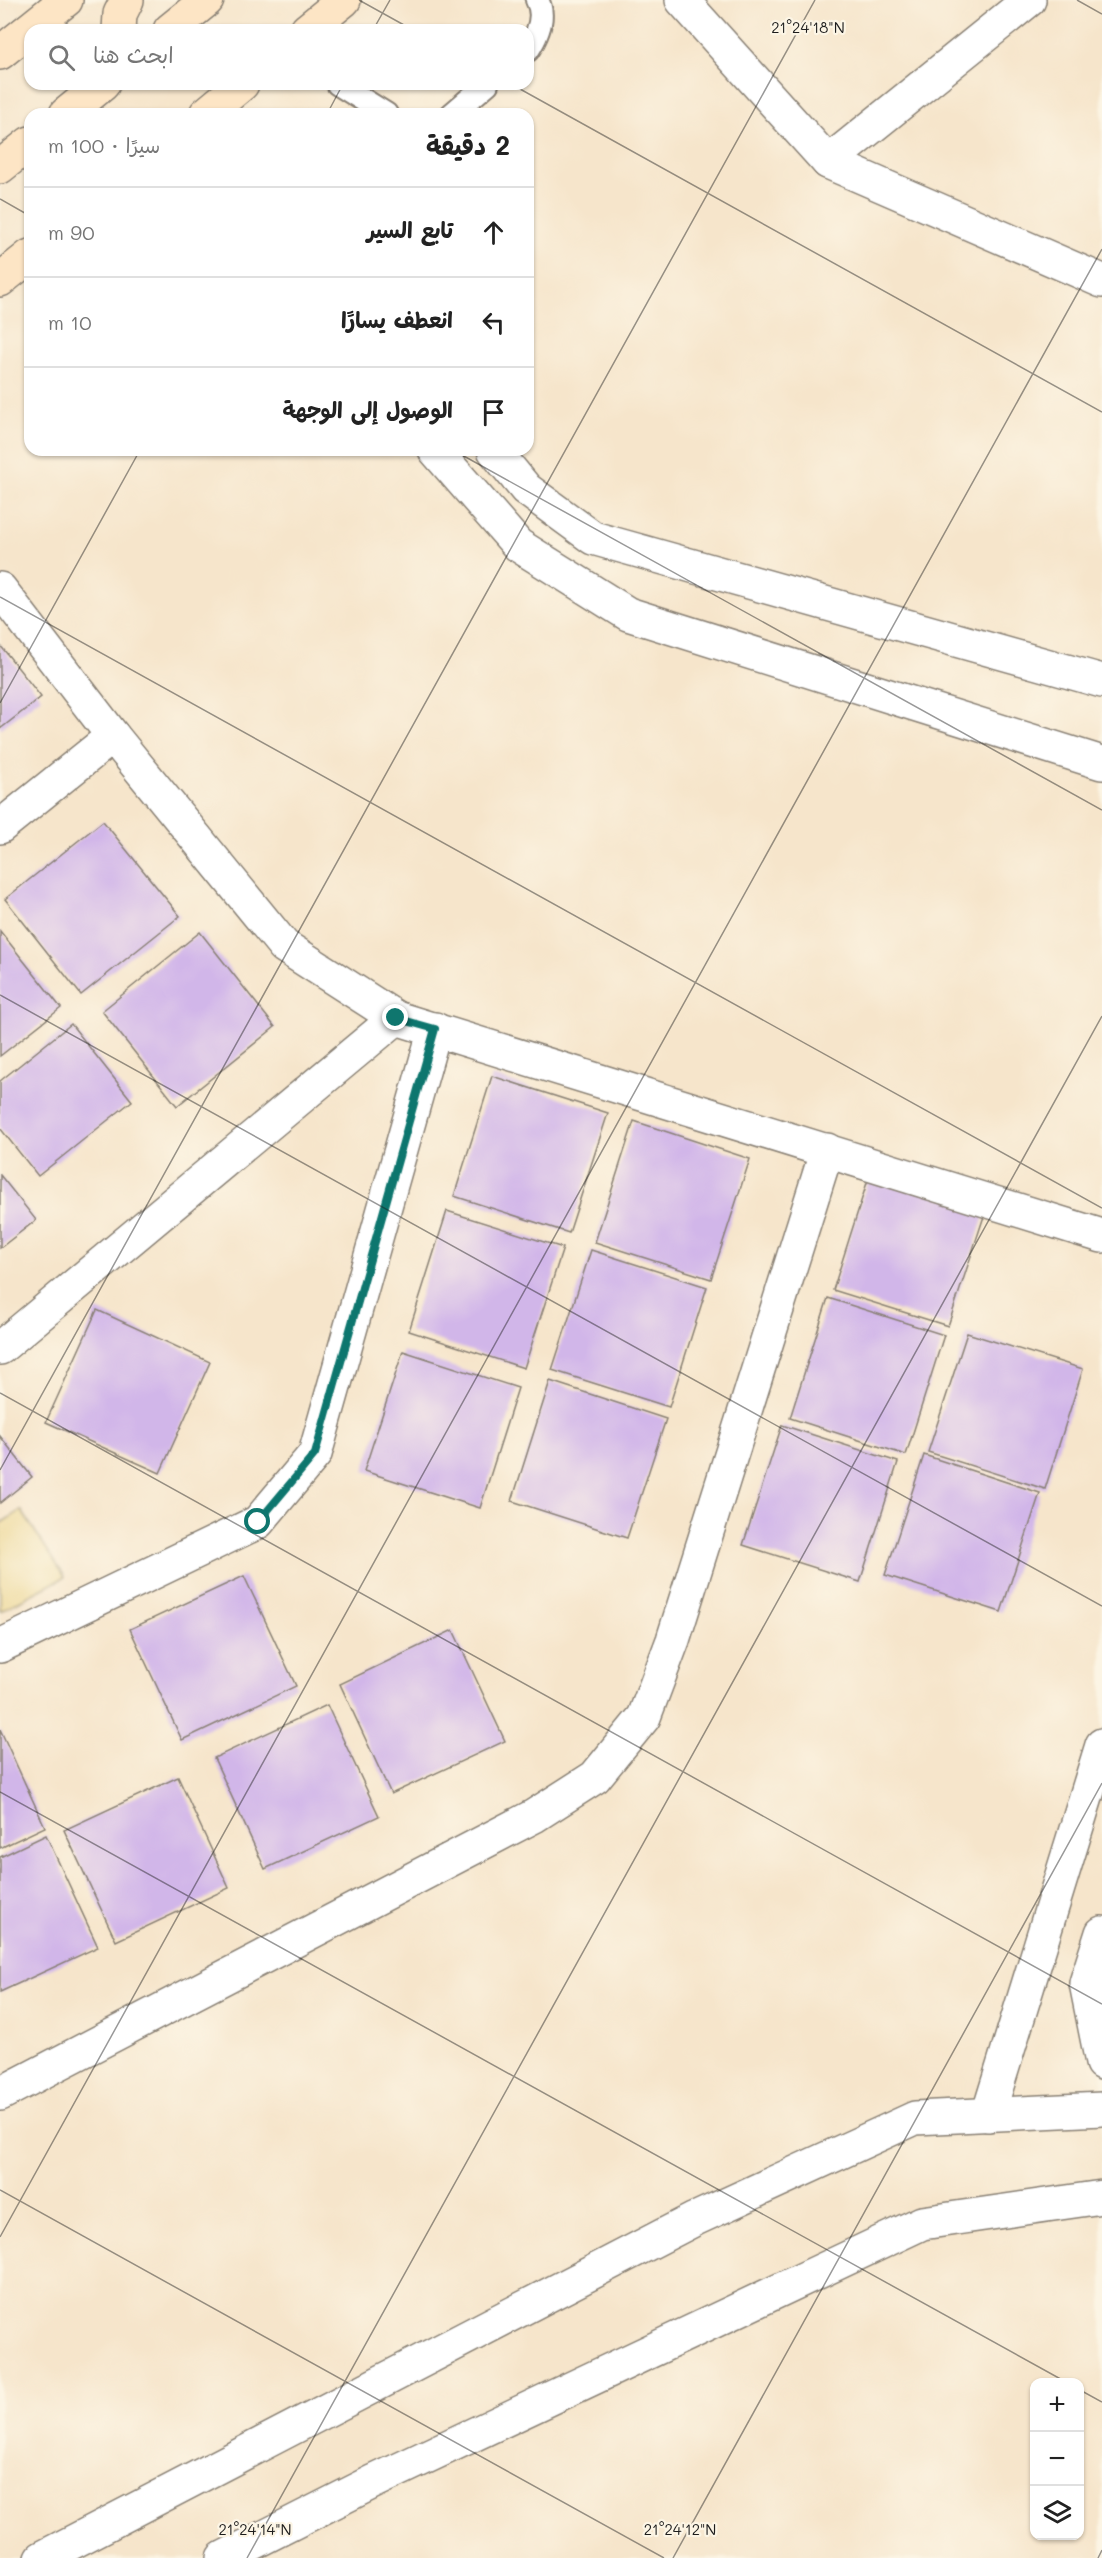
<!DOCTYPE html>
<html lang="ar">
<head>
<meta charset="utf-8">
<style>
	body { margin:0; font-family:Mali,"Playpen Sans Arabic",sans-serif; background:#f6f6f6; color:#222; direction:rtl }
	.controls { position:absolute; right:18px; bottom:18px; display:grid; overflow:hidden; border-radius:12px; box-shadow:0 2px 4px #0004 }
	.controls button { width:54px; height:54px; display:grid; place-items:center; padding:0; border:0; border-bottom:2px solid #e0e0e0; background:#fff; color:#222; font:30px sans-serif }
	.stop { position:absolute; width:18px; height:18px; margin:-14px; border:4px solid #0f766e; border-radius:50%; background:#fff }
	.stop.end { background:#0f766e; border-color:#fff; box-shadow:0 2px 6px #0008 }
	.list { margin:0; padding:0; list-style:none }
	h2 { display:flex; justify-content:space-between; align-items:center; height:78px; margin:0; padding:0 24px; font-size:26px }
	h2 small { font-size:20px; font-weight:400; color:#767676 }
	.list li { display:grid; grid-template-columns:39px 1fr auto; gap:18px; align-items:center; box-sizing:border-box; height:90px; padding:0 24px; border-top:2px solid #e0e0e0 }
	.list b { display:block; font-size:22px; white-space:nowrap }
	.list em { font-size:20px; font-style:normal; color:#767676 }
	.icon { flex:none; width:33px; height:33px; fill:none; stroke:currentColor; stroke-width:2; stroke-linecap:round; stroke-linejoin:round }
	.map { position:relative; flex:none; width:1102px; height:2558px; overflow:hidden; direction:ltr }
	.search { position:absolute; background:#fff; box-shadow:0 2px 4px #0004; left:24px; top:24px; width:510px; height:66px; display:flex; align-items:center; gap:15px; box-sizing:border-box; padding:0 21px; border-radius:18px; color:#767676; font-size:22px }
	.panel { position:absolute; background:#fff; box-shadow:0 2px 4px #0004; left:24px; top:108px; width:510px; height:348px; border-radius:18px; direction:rtl }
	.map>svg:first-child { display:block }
	.sand { fill:#eeda9e; stroke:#857b5d; stroke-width:1.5 }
	.building { fill:#d1b6e9 }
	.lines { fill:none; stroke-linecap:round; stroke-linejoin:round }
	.lane-casing { stroke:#898074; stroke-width:26 }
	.street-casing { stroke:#898074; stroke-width:36 }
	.secondary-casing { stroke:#898074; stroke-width:36 }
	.lane { stroke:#fff; stroke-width:22 }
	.street { stroke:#fff; stroke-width:33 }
	.secondary { stroke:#fde5c5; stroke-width:33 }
	.route { stroke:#0f766e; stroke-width:8 }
	.ticks { fill:none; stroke:#1c1c1c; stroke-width:1.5; stroke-opacity:0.45 }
	.ticks-label { font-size:15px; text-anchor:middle; fill:#1c1c1c; stroke:#fcf5e5; stroke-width:4.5; stroke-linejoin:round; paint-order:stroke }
</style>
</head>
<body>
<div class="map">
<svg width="1102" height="2558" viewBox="0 0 1102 2558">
	<rect width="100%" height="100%" fill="#fcf5e5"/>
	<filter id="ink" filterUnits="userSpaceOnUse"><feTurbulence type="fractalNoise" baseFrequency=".0167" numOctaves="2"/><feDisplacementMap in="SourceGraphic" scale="12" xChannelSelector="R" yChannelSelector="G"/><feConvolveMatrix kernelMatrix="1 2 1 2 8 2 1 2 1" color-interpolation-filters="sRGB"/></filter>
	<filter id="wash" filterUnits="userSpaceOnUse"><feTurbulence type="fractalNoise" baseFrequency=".008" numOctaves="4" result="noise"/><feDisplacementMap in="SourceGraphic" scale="24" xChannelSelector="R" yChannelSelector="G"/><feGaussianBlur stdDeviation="1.35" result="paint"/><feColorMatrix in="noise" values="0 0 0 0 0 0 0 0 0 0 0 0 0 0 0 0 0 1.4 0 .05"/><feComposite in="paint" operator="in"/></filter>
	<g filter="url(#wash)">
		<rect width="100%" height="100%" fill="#f6e5cb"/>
		<polygon class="sand" points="21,1510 65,1577 0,1611 0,1524"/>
		<g id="blocks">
			<g class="building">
				<polygon points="0,645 41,697 0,729"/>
				<polygon points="103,821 180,916 81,995 5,899"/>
				<polygon points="0,931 61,1008 0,1056"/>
				<polygon points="200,932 275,1027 177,1106 102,1011"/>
				<polygon points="71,1024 132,1101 38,1176 0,1128 0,1081"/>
				<polygon points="492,1076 608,1113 569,1233 454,1196"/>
				<polygon points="634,1121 750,1159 711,1279 595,1242"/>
				<polygon points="871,1170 987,1207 948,1326 833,1290"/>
				<polygon points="0,1175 36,1220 0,1248"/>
				<polygon points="447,1211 563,1248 524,1368 409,1331"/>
				<polygon points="591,1250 707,1287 669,1407 552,1370"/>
				<polygon points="828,1298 944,1335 906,1455 790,1418"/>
				<polygon points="97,1310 210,1362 160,1473 46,1422"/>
				<polygon points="967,1333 1083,1369 1045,1489 928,1452"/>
				<polygon points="403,1351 518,1388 480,1508 364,1471"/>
				<polygon points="550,1381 666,1419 627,1538 512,1501"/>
				<polygon points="782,1425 898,1462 860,1582 743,1545"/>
				<polygon points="0,1436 32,1477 0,1503"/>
				<polygon points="924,1455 1040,1493 1001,1612 885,1575"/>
				<polygon points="244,1576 296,1686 182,1740 130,1629"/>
				<polygon points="453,1630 505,1741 391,1794 340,1684"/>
				<polygon points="327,1705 379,1816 265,1869 214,1758"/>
				<polygon points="0,1729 45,1827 0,1848"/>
				<polygon points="178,1777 229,1888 116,1941 64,1830"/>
				<polygon points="46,1835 98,1947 0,1992 0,1857"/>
			</g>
		</g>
	</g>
	<g filter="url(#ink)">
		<use href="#blocks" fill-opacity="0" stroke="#898074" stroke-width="1.5"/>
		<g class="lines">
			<defs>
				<g id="lane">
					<path d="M528 50C537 36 546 16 537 0"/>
					<polyline points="338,84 386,114"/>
					<polyline points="452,114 487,84"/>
				</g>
				<g id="street">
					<polyline points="682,0 828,162 1102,281"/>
					<polyline points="828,162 1029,0"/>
					<polyline points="435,450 518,545 628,614 1102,763"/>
					<polyline points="494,450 526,489 593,538 1102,681"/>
					<polyline points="0,589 113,736 284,946 396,1018 1102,1236"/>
					<polyline points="0,827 113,736"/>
					<polyline points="0,1348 396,1018"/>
					<polyline points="0,1646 258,1522 315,1454 435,1029"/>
					<polyline points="1102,1933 1086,1983 1102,2063"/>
					<polyline points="0,2094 534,1816 595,1777 644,1717 673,1640 827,1150"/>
					<polyline points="988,2115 1102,1745"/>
					<polyline points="42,2558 695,2219 915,2118 1102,2109"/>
					<polyline points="223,2558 373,2482 922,2223 1102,2197"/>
				</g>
				<g id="secondary">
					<polyline points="119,30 120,14 127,0"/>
					<polyline points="170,30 207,0"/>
					<polyline points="307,30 344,0"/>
					<polyline points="0,53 66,0"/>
					<polyline points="66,114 103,84"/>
					<polyline points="206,114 242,84"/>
					<polyline points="0,167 30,143"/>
					<polyline points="0,280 30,256"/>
				</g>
			</defs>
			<use href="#lane" class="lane-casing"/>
			<use href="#street" class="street-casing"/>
			<use href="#secondary" class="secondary-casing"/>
			<use href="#lane" class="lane"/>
			<use href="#street" class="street"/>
			<use href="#secondary" class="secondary"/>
		</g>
	</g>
	<g class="lines" filter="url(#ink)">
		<polyline class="route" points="258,1522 315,1454 435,1029 396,1018"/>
	</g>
	<path class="ticks" d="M359 0 413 30M1077 0 1102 14M373 30 390 0M511 84 1102 412M327 114 343 84M0 199 30 216M453 450 1102 810M0 597 1102 1208M0 703 140 450M0 995 1102 1606M0 1393 1102 2004M0 1470 815 0M0 1792 1066 2382M0 2190 664 2558M0 2237 1102 249M1080 2390 1102 2402M247 2558 1102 1016M673 2558 1102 1783M1098 2558 1102 2550"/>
	<g class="ticks-label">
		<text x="808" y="33">21°24'18"N</text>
		<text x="255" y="2535">21°24'14"N</text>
		<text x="680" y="2535">21°24'12"N</text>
	</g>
</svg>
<div class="controls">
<button>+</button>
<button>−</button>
<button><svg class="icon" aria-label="layers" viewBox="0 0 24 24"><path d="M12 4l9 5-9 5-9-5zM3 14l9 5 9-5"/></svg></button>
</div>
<div class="stop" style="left:258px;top:1522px"></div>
<div class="stop end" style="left:396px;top:1018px"></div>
<div class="search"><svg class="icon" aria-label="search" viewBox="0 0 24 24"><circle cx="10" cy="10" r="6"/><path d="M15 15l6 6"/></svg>ابحث هنا</div>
<section class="panel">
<h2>2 دقيقة<small>سيرًا · 100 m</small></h2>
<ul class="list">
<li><svg class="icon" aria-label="ahead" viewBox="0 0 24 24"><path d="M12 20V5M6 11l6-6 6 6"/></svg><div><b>تابع السير</b></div><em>90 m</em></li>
<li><svg class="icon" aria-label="left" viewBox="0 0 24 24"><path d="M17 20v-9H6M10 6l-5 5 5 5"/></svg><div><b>انعطف يسارًا</b></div><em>10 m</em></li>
<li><svg class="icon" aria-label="arrive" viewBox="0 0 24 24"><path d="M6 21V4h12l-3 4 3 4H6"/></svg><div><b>الوصول إلى الوجهة</b></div></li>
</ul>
</section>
</div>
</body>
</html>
